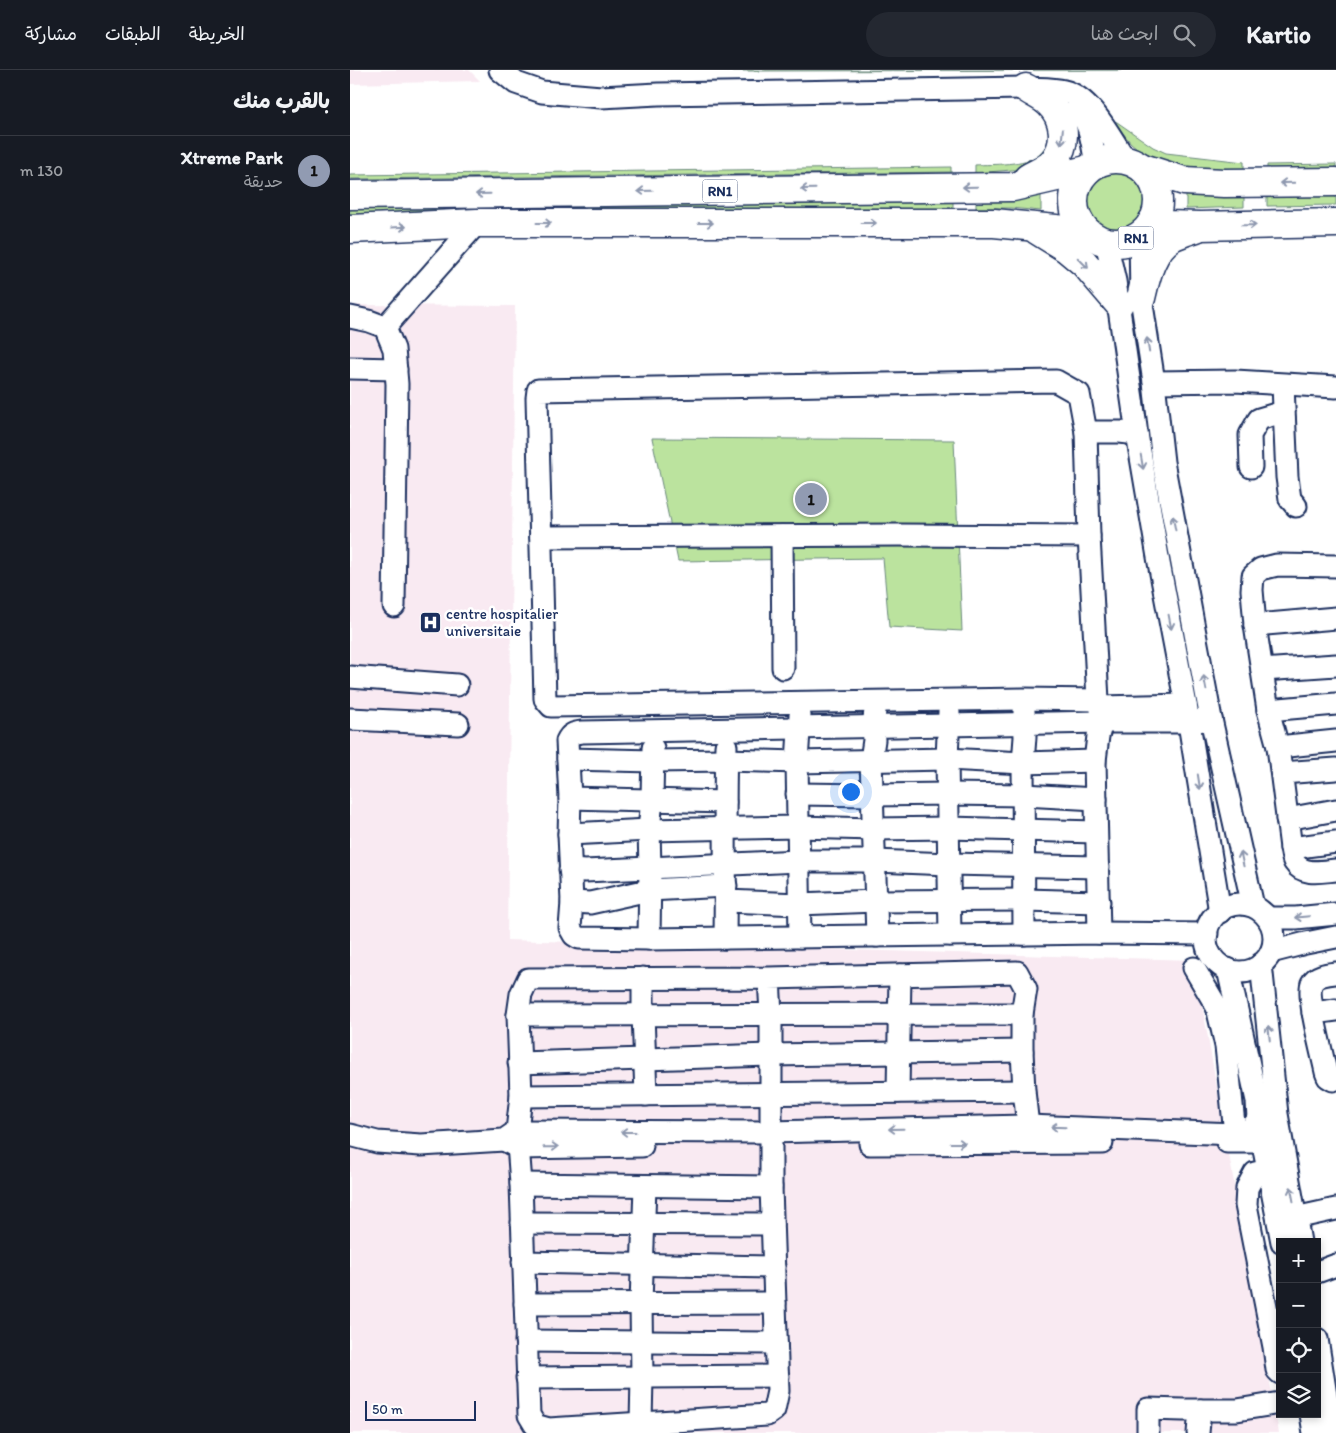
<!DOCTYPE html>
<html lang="ar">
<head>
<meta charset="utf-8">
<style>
	body { margin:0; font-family:Itim,"Playpen Sans Arabic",sans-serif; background:#242831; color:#f1f3f6; direction:rtl }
	.controls { position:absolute; right:15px; bottom:15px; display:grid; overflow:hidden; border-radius:0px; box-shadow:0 2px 8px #0003 }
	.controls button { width:45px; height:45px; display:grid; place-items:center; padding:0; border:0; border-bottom:1px solid #363941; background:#171b24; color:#f1f3f6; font:25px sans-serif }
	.scale { position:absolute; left:15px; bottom:12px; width:111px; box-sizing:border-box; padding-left:5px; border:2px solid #1b2f5e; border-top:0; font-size:14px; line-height:18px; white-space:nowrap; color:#1b2f5e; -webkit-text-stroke:4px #fff; paint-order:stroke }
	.you { position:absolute; left:500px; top:721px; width:18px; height:18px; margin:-12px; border:4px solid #fff; border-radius:50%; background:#1a73e8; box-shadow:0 0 0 8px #1a73e833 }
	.badge { display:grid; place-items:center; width:32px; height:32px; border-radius:50%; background:#919bb2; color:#111; font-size:16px; font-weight:700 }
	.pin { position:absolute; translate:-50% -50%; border:2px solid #fff; box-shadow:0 1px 5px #0006 }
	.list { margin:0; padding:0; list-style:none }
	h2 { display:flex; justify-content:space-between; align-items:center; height:65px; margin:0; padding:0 20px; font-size:21px }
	h2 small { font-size:16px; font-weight:400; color:#9ea1a6 }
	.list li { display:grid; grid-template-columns:32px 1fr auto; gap:15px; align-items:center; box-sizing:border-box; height:70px; padding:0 20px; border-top:1px solid #363941 }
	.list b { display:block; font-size:19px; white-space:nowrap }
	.list p { margin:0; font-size:16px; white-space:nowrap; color:#9ea1a6 }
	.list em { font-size:16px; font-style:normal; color:#9ea1a6 }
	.icon { flex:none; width:28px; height:28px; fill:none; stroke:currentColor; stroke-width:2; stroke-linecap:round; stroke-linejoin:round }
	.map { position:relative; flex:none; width:986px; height:1363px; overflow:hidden; direction:ltr }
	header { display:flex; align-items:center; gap:30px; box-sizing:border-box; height:70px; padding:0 25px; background:#171b24; border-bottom:1px solid #363941 }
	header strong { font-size:24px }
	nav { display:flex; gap:28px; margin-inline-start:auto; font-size:18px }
	.search { width:350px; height:45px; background:#242831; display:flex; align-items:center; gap:12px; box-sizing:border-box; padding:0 18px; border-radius:28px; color:#9ea1a6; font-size:19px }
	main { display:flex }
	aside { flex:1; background:#171b24 }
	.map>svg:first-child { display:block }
	.built { fill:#f9eaf2 }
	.green { fill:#bbe39e; stroke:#6b897e }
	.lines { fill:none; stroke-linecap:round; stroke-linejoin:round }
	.minor-casing { stroke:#1b2f5e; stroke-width:25 }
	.highway-casing { stroke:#1b2f5e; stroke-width:31 }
	.minor { stroke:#fff; stroke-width:21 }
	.highway { stroke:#fff; stroke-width:28 }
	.oneway { stroke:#8d97ae }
	.labels { text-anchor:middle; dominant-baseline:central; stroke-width:5; stroke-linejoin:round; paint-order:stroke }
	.shield { fill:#fff; stroke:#5f6d8e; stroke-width:1 }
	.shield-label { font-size:14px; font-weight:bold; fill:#1b2f5e }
	.poi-label { font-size:15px; fill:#1b2f5e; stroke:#fff; text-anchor:start }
</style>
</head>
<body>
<header>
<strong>Kartio</strong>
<div class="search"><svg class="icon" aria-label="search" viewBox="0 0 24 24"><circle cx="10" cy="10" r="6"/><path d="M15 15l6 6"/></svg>ابحث هنا</div>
<nav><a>الخريطة</a><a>الطبقات</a><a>مشاركة</a></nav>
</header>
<main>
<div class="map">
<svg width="986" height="1363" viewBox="0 0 986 1363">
	<rect width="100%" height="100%" fill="#fff"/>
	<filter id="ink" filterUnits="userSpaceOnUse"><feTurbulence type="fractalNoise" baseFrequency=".02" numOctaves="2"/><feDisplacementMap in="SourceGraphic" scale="10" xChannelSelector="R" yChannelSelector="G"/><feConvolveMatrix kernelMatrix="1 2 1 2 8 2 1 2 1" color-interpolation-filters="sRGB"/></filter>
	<g filter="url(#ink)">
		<g class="built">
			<polygon points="0,0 119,0 130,11 0,14"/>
			<polygon points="0,235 165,236 157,870 844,890 929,1363 0,1363"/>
		</g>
		<g class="green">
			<polygon points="365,0 772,0 384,1"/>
			<path d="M764 51 767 52 803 77 816 83 894 92V100C857 97 810 100 781 73 775 66 769 58 764 51Z"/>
			<path d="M702 68 707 74 674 99 625 103V95C643 94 675 96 689 84 694 79 698 74 702 68Z"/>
			<polygon points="986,94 986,99 917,100 917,95"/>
			<polygon points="601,97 601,102 0,109 0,105"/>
			<circle cx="766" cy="131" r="28"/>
			<polygon points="836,121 894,124 894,137 836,139"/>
			<polygon points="691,123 691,141 661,138 626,138 626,127"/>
			<polygon points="917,123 986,123 986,135 917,136"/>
			<polygon points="603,127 603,139 0,145 0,133"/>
			<polygon points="302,368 604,370 612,561 539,557 533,488 328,491"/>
		</g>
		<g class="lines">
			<defs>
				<g id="minor">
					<path d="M150 0 166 13 192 22 251 27 308 24 676 18C688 19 702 18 714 21 741 27 761 68 775 89"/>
					<path d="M727 39C741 54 742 74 746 94"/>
					<polyline points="790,166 791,228 804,312 813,392 861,649 903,836"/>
					<polyline points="756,172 765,211 787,364 809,493 836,635 870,842"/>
					<polyline points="0,247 19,251 35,257 44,279 47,314 44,536"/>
					<polyline points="35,257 127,153"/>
					<polyline points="0,298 46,299"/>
					<polyline points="804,312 885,311 986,317"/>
					<polyline points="933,315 937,407 940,429 946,436"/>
					<polyline points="736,362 729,324 706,311 188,320 187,328 195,629 201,636 673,629 748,630"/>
					<polyline points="787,364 770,362 736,362 739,466 748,630 751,637 836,635"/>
					<polyline points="901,397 900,365 909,349 926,344 934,348"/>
					<polyline points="432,466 433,598"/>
					<polyline points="191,467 549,465 739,466"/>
					<path d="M986 496 927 495 911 499 903 506 902 520 905 555 918 640 928 677 941 778C942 782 942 789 945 793 953 806 973 801 986 800"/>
					<polyline points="905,555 986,548"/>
					<polyline points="912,600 986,595"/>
					<polyline points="0,607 107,615"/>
					<polyline points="918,640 986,634"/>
					<polyline points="525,641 523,656 524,670 521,690 527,866"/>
					<polyline points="674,641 675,667 673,693 674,864"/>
					<polyline points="599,642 597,689 600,865"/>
					<polyline points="450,645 447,692 450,867"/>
					<polyline points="0,649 108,654"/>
					<polyline points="928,677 986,671"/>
					<polyline points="218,689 304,691 376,690 447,692 597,689 673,693 745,691"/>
					<polyline points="932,703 986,699"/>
					<polyline points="447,724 523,725 598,724 674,725 746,729"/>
					<polyline points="220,728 375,732"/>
					<polyline points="937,749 986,740"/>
					<polyline points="219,764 299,760 448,757 524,759 599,758 746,762"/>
					<polyline points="941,778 986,772"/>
					<polyline points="220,800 235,801 449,791 525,791 599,794 748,797"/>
					<polyline points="376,831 449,834 526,831 674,830 749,832"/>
					<polyline points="222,832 240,833 299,820 376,816"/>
					<circle cx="890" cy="868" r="34"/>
					<polyline points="918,848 946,848 986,844"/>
					<polyline points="749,863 745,691 748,666 752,652 751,639"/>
					<path d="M857 864 749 863 299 869 229 868 224 865 220 858 222 832 219 764 220 728 217 671C220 664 224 663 232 662L752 652H839L861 649"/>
					<path d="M375 868C376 804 374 740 376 676"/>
					<polyline points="299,869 300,798 299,760 302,729 303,678"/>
					<polyline points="921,882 956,873 986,867"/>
					<polyline points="911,894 927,1044 950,1172"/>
					<polyline points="844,898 867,937 876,976 885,1064"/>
					<polyline points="878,899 907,1031 908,1049 932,1172"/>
					<path d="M986 903C978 904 966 905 962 913 956 924 973 987 976 1002L978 1007 983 1010 986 1009"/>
					<polyline points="293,908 293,944 296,1025"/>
					<polyline points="419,908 421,944 421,1117 428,1321 424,1340 417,1345 199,1359 185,1355 179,1345 171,1114 167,1061 171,1026 168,945 171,924 178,909 419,908 667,902 676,919 672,944 672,981 674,1021 678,1056"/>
					<polyline points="963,943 986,940"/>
					<polyline points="168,945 672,944"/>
					<polyline points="169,993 421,985 672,981"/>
					<polyline points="548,1022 550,905"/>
					<polyline points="171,1026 674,1021"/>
					<path d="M0 1065 27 1072 71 1075 154 1070 167 1061 420 1062 678 1056 885 1064C896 1064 902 1058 908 1049"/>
					<polyline points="156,1071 168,1078 292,1076"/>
					<polyline points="877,1072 904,1072 913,1074"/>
					<polyline points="520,1074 752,1073"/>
					<polyline points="919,1100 905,1103 897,1118 896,1135 924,1277 927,1300 930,1303"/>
					<polyline points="171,1114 421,1117"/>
					<polyline points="945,1148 986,1139"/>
					<polyline points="172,1153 422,1154"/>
					<polyline points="173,1192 424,1197"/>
					<polyline points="967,1202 986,1195"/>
					<polyline points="175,1234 425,1233"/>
					<polyline points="967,1269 982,1363"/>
					<polyline points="176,1271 426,1273"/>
					<polyline points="177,1308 428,1306"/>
					<polyline points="961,1344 964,1363"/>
					<polyline points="291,1353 292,1307 291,1233 295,1116"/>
					<polyline points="798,1363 798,1339 833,1340 887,1340 930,1333"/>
					<polyline points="848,1363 850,1340"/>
				</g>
				<g id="highway">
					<path d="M676 18C683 23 693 27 699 33 715 48 718 73 704 91 698 99 686 103 678 108"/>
					<circle cx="766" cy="131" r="42"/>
					<polyline points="793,98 834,111 874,113 986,112"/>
					<polyline points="0,125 663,117 737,100"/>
					<polyline points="802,152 817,155 850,156 986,153"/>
					<polyline points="0,159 127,153 644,153 737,162"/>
					<polyline points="687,160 716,178 734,193 769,234"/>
					<path d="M791 228C796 206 802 178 824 166 831 163 839 160 846 158"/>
				</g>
			</defs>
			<use href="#minor" class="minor-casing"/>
			<use href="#highway" class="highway-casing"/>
			<use href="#minor" class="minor"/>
			<use href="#highway" class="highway"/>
		</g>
		<defs><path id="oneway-shaft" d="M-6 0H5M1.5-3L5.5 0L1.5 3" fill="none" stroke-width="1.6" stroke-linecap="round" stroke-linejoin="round" transform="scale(1.25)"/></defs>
		<g class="oneway">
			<use href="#oneway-shaft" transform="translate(712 67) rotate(96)"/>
			<use href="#oneway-shaft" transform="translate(937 113) rotate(179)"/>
			<use href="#oneway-shaft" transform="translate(620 117) rotate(179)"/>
			<use href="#oneway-shaft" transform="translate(458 119) rotate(179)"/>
			<use href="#oneway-shaft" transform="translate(295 121) rotate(179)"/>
			<use href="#oneway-shaft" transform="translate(133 124) rotate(179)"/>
			<use href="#oneway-shaft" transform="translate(194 153)"/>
			<use href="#oneway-shaft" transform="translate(356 153)"/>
			<use href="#oneway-shaft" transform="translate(519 153)"/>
			<use href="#oneway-shaft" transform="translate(899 155) rotate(-1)"/>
			<use href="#oneway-shaft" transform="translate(49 157) rotate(-3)"/>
			<use href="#oneway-shaft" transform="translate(733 193) rotate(45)"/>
			<use href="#oneway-shaft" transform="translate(798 275) rotate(-99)"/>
			<use href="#oneway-shaft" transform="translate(792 392) rotate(80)"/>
			<use href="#oneway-shaft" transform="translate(824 453) rotate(-101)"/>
			<use href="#oneway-shaft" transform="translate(820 552) rotate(79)"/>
			<use href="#oneway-shaft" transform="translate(855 613) rotate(-101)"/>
			<use href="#oneway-shaft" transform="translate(849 712) rotate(81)"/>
			<use href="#oneway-shaft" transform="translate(892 789) rotate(-102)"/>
			<use href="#oneway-shaft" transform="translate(952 847) rotate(175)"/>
			<use href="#oneway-shaft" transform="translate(919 963) rotate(-96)"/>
			<use href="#oneway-shaft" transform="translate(708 1057) rotate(-178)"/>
			<use href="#oneway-shaft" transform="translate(546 1059) rotate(179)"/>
			<use href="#oneway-shaft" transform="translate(278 1062) rotate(-180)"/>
			<use href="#oneway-shaft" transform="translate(608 1073)"/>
			<use href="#oneway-shaft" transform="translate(201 1077) rotate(-1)"/>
			<use href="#oneway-shaft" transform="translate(942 1124) rotate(-101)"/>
		</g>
	</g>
	<defs>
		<symbol id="hospital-square" viewBox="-11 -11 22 22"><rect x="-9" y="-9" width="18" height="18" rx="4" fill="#1b2f5e" stroke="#fff"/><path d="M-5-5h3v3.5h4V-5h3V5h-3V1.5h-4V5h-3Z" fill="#fff"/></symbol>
	</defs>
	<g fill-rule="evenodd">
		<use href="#hospital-square" x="68" y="540" width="25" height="25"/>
	</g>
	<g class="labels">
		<g class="shield">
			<rect x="352.5" y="109.5" width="35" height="23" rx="4"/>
			<rect x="768.5" y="156.5" width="35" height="23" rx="4"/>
		</g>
		<g class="shield-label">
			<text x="370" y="121">RN1</text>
			<text x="786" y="168">RN1</text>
		</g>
		<g class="poi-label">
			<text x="96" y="544">centre hospitalier<tspan x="96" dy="17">universitaie</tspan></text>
		</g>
	</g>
</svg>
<div class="controls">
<button>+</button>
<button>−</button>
<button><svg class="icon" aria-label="locate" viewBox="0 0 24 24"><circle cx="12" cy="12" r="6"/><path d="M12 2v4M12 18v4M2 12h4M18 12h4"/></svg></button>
<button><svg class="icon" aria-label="layers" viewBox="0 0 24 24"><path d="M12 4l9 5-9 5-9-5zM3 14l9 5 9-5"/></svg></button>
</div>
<div class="scale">50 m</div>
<div class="you"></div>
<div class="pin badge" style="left:461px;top:429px">1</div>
</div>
<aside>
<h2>بالقرب منك<small></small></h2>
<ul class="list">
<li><span class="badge">1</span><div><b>Xtreme Park</b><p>حديقة</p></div><em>130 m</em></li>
</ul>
</aside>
</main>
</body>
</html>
